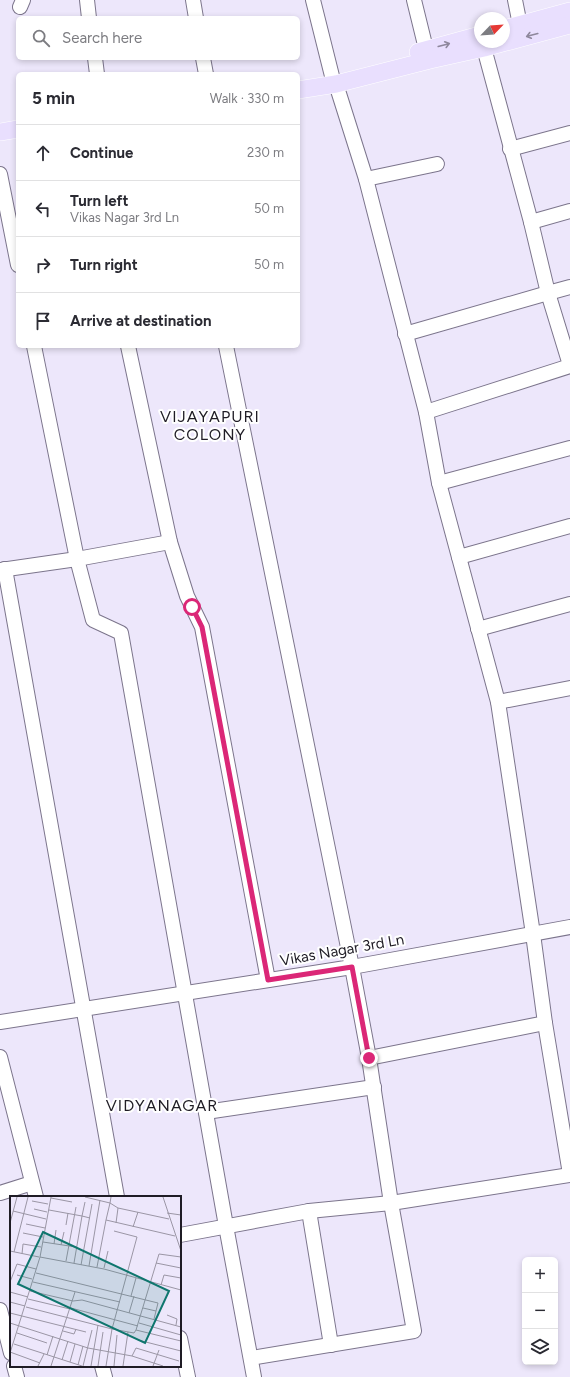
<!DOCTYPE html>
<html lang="en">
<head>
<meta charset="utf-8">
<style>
	body { margin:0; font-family:Figtree,sans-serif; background:#f2f2f3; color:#2b2b33 }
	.controls { position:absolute; right:12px; bottom:12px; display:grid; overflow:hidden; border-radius:6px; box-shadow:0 2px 6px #0003 }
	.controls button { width:36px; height:36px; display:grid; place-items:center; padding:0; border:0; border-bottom:1px solid #e1e1e2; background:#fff; color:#2b2b33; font:20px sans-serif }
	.compass { position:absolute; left:474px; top:12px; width:36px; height:36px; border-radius:50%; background:#fff; box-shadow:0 2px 6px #0003; rotate:65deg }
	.stop { position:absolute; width:12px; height:12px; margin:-9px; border:3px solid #db2777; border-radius:50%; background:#fff }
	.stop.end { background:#db2777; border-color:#fff; box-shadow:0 1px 4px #0008 }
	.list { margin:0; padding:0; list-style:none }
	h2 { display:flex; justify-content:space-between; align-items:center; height:52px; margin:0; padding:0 16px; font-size:17px }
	h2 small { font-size:13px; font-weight:400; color:#7c7c81 }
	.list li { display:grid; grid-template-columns:26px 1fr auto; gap:12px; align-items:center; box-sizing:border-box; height:56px; padding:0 16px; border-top:1px solid #e1e1e2 }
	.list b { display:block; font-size:15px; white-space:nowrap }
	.list p { margin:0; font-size:13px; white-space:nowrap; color:#7c7c81 }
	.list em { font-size:13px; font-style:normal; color:#7c7c81 }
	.icon { flex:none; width:22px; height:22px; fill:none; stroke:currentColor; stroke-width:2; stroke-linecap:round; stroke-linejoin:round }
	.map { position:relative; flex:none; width:570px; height:1377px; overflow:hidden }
	.search { position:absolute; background:#fff; box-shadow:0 2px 6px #0003; left:16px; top:16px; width:284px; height:44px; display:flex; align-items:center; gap:10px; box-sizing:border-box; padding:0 14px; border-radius:6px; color:#7c7c81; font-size:15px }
	.panel { position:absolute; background:#fff; box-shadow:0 2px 6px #0003; left:16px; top:72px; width:284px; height:276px; border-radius:6px }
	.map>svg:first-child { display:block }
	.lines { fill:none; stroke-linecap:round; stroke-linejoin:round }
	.minor-casing { stroke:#7c758c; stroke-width:16 }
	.major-casing { stroke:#fff; stroke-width:18 }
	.minor { stroke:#fff; stroke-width:14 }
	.major { stroke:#e9dffe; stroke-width:17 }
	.oneway { stroke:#8e879c }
	.route { stroke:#db2777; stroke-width:5 }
	.labels { text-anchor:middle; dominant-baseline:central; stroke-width:4; stroke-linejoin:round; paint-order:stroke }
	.street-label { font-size:15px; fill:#1f1c25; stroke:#fff }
	.neighbourhood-label { font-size:16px; letter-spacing:1px; fill:#1f1c25; stroke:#fff }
	.inset-road { fill:none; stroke:#9b96a5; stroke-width:1 }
	.view { fill:#0f766e; fill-opacity:0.15; stroke:#0f766e; stroke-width:2 }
	.inset-edge { fill:none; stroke:#1f1c25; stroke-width:2 }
</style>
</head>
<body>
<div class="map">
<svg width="570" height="1377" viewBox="0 0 570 1377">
	<rect width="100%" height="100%" fill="#ede7fb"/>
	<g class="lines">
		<defs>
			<g id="minor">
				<polyline points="87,0 89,18"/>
				<polyline points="193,0 196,18"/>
				<polyline points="313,0 332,76"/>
				<polyline points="414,0 426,49"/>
				<polyline points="515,0 520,25"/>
				<polyline points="20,7 23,0"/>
				<polyline points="484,48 531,222 548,293 570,365"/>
				<polyline points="95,58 97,74"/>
				<polyline points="203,58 206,74"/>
				<polyline points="336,84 366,179 426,412 439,483 498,702 533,934 545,1023 570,1174"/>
				<polyline points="510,149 570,133"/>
				<polyline points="0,174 18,265"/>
				<polyline points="366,179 437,164"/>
				<polyline points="531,222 570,211"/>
				<polyline points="405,334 548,293 570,287"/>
				<polyline points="34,346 77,559 93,620 121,633 226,1226 254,1377"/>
				<polyline points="128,346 170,542 187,596 202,627 268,980"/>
				<polyline points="226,346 352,967 369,1058 391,1203 414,1331 251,1358"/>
				<polyline points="426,412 570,366"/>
				<polyline points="439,483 570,448"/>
				<polyline points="459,557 570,526"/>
				<polyline points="5,569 117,1197"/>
				<polyline points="0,570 77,559 170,542"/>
				<polyline points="478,629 570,604"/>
				<polyline points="498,702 570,688"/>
				<polyline points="0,1022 352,967 570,927"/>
				<polyline points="0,1057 36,1197"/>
				<polyline points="369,1058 545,1023"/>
				<polyline points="206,1112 374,1087"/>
				<polyline points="0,1193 32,1183"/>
				<polyline points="309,1211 331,1345"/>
				<polyline points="180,1235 309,1211 391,1203 570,1175"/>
				<polyline points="0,1310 11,1353"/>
				<polyline points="180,1338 188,1377"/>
				<polyline points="14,1366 17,1377"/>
				<polyline points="102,1366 105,1377"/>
			</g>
			<g id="major">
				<polyline points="504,29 570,11"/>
				<polyline points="418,52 480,35"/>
				<polyline points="298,90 336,84 430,60 484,48 570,25"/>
				<polyline points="0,132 18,129"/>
			</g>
		</defs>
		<use href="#minor" class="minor-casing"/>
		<use href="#major" class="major-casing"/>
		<use href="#minor" class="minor"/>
		<use href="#major" class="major"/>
	</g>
	<defs><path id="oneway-shaft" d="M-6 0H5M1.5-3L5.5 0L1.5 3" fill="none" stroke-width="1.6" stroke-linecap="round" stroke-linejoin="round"/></defs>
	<g class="oneway">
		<use href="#oneway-shaft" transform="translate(532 35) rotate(165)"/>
		<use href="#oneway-shaft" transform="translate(444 45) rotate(-15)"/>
	</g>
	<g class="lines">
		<polyline class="route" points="192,607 202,627 268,980 352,967 369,1058"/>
	</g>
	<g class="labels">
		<g class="street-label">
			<text transform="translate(342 950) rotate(-10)">Vikas Nagar 3rd Ln</text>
		</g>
		<g class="neighbourhood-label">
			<text x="210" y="416">VIJAYAPURI<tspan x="210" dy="18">COLONY</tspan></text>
			<text x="162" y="1105">VIDYANAGAR</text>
		</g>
	</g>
	<g transform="translate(10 1196)">
		<rect width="171" height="171" fill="#ede7fb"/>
		<path class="inset-road" d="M75 1 100 7 96 24M101 1 100 7 108 12M153 1 171 55M41 2 62 6M22 5 38 8M75 6 72 20 80 22M24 13 37 16M39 14 72 20 64 67M3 15 36 23M157 17 171 19M0 27 7 1M106 27 108 12 159 23M16 28 35 32M56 29 58 17M123 31 128 16M13 37 33 41M33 46 66 51M44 48 46 34M51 49 54 36M0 55 29 61M4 56 18 1M12 58 13 48 31 51M30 61 94 73 171 94M56 65 66 11M146 67 171 72M71 69 82 8M79 70 90 4M87 71 96 24 165 40M94 72 98 55M26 77 148 107 144 123M7 79 22 83M0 86 7 68 26 73M23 86 110 106M151 89 154 79 171 82M20 95 63 105 72 104 171 131M0 96 18 101M121 100 126 82M18 103 60 113M0 106 15 110M16 111 102 133 124 137 126 134 171 145M61 112 128 130M133 112 146 115M0 117 76 136M119 117 124 100M157 119 167 123 166 129M0 127 78 152 122 160 153 170M129 127 171 139M126 134 149 58 171 61M53 135 64 138 66 133M7 137 37 147M128 144 171 155M4 148 72 170M0 156 30 167M0 157 30 61 41 1M37 159 43 140M122 160 126 152 169 165M52 164 58 145M60 166 65 148M68 169 73 150M28 170 34 158M41 170 65 96M73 170 82 134M81 170 88 129M88 170 93 136M96 170 102 133 127 41 104 35M104 170 107 139M113 170 118 136M143 170 149 154"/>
		<path class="view" d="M33 36 159 95 135 147 8 88Z"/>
		<rect width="171" height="171" class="inset-edge"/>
	</g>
</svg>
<div class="controls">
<button>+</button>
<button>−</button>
<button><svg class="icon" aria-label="layers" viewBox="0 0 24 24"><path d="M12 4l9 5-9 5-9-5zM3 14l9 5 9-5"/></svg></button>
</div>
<svg class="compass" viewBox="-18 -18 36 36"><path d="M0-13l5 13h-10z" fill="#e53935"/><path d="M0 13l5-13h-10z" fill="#7c7c81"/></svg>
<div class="stop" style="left:192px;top:607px"></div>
<div class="stop end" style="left:369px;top:1058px"></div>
<div class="search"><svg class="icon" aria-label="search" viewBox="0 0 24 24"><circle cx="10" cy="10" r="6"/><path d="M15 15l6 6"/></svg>Search here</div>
<section class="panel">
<h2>5 min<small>Walk · 330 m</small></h2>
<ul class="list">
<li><svg class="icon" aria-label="ahead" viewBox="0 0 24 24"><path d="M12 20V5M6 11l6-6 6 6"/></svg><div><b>Continue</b></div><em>230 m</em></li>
<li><svg class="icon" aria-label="left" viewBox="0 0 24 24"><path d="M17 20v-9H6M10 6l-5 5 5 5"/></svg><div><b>Turn left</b><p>Vikas Nagar 3rd Ln</p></div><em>50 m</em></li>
<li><svg class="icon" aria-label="right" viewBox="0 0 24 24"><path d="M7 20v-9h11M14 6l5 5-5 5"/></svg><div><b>Turn right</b></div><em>50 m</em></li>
<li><svg class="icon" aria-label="arrive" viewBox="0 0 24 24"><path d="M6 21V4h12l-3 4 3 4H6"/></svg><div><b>Arrive at destination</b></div></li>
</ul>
</section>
</div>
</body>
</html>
